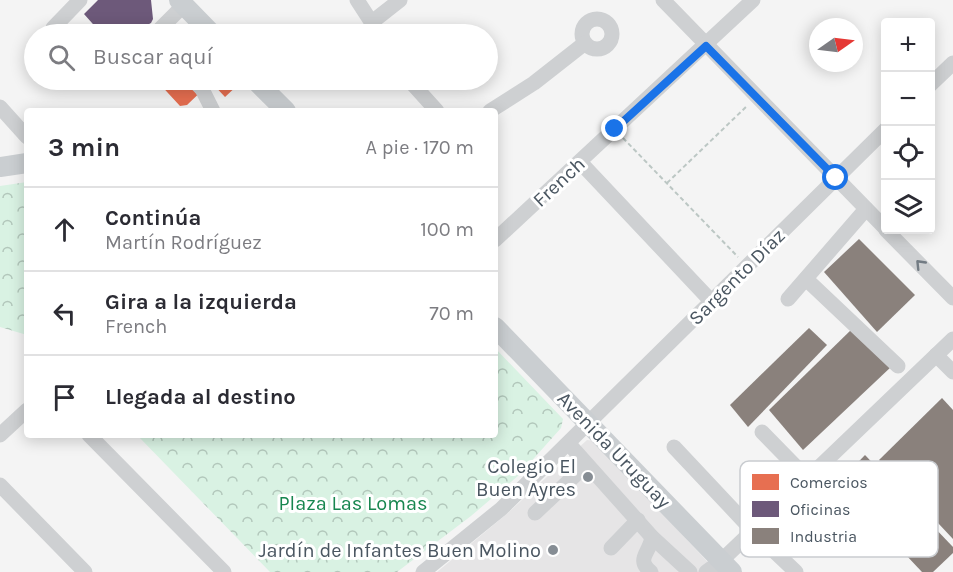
<!DOCTYPE html>
<html lang="es">
<head>
<meta charset="utf-8">
<style>
	body { margin:0; font-family:Karla,sans-serif; background:#f7f7f7; color:#2b2b33 }
	.controls { position:absolute; right:18px; top:18px; display:grid; overflow:hidden; border-radius:6px; box-shadow:0 3px 15px #0003 }
	.controls button { width:54px; height:54px; display:grid; place-items:center; padding:0; border:0; border-bottom:2px solid #e1e1e2; background:#fff; color:#2b2b33; font:30px sans-serif }
	.compass { position:absolute; left:809px; top:18px; width:54px; height:54px; border-radius:50%; background:#fff; box-shadow:0 3px 15px #0003; rotate:76deg }
	.stop { position:absolute; width:18px; height:18px; margin:-14px; border:4px solid #1a73e8; border-radius:50%; background:#fff }
	.stop.end { background:#1a73e8; border-color:#fff; box-shadow:0 2px 6px #0008 }
	.list { margin:0; padding:0; list-style:none }
	h2 { display:flex; justify-content:space-between; align-items:center; height:78px; margin:0; padding:0 24px; font-size:26px }
	h2 small { font-size:20px; font-weight:400; color:#7c7c81 }
	.list li { display:grid; grid-template-columns:39px 1fr auto; gap:18px; align-items:center; box-sizing:border-box; height:84px; padding:0 24px; border-top:2px solid #e1e1e2 }
	.list b { display:block; font-size:22px; white-space:nowrap }
	.list p { margin:0; font-size:20px; white-space:nowrap; color:#7c7c81 }
	.list em { font-size:20px; font-style:normal; color:#7c7c81 }
	.icon { flex:none; width:33px; height:33px; fill:none; stroke:currentColor; stroke-width:2; stroke-linecap:round; stroke-linejoin:round }
	.map { position:relative; flex:none; width:953px; height:572px; overflow:hidden }
	.search { position:absolute; background:#fff; box-shadow:0 3px 15px #0003; left:24px; top:24px; width:474px; height:66px; display:flex; align-items:center; gap:15px; box-sizing:border-box; padding:0 21px; border-radius:33px; color:#7c7c81; font-size:22px }
	.panel { position:absolute; background:#fff; box-shadow:0 3px 15px #0003; left:24px; top:108px; width:474px; height:330px; border-radius:6px }
	.map>svg:first-child { display:block }
	.education { fill:#e6e5e6 }
	.park { fill:url(#park-crowns) }
	.shops { fill:#e76f51 }
	.offices { fill:#6d597a }
	.industry { fill:#8a817c }
	.lines { fill:none; stroke-linecap:round; stroke-linejoin:round }
	.minor-tunnel { stroke:#d2d4d7; stroke-width:15; stroke-dasharray:15 8; stroke-linecap:butt }
	.path { stroke:#bcc7c4; stroke-width:2; stroke-dasharray:4.5 3; stroke-linecap:butt }
	.minor { stroke:#ced0d2; stroke-width:15 }
	.major { stroke:#caced1; stroke-width:20 }
	.oneway { stroke:#727b83 }
	.route { stroke:#1a73e8; stroke-width:8 }
	.poi-dot { fill:#868d94; stroke:#fff; stroke-width:2 }
	.labels { text-anchor:middle; dominant-baseline:central; stroke-width:6; stroke-linejoin:round; paint-order:stroke }
	.street-label { font-size:20px; fill:#4a5661; stroke:#fff }
	.poi-label { font-size:20px; fill:#4a5661; stroke:#fff; text-anchor:end }
	.park-label { font-size:20px; fill:#17864f; stroke:#fff }
	.key { fill:#fff; stroke:#c9ccd0; stroke-width:1.5 }
	.key-label { font-size:16px; fill:#4a5661 }
</style>
</head>
<body>
<div class="map">
<svg width="953" height="572" viewBox="0 0 953 572">
	<defs>
		<pattern id="park-crowns" width="20" height="18" patternUnits="userSpaceOnUse" patternTransform="scale(1.5)"><rect width="20" height="18" fill="#d9f2e3"/><path d="M2 6a3 3 0 1 1 6 0M12 15a3 3 0 1 1 6 0" fill="none" stroke="#b2c7bb"/></pattern>
	</defs>
	<rect width="100%" height="100%" fill="#f4f4f4"/>
	<polygon class="education" points="587,440 595,441 717,572 437,572 509,512"/>
	<g class="park">
		<polygon points="27,182 27,335 0,327 0,186"/>
		<polygon points="495,348 563,419 561,428 519,475 471,516 397,572 270,572 137,435 495,435"/>
	</g>
	<polygon class="shops" points="156,80 237,80 240,83 225,97 211,82 187,105 180,106"/>
	<polygon class="offices" points="98,0 151,0 153,19 151,23 130,34 107,34 103,29 100,32 84,14"/>
	<g class="industry">
		<polygon points="859,239 915,295 877,332 824,272"/>
		<polygon points="809,328 827,345 748,427 730,405"/>
		<polygon points="853,328 892,366 803,450 769,410"/>
		<polygon points="942,398 953,410 953,539 879,460"/>
		<polygon points="865,455 953,547 953,553 933,572 922,572 838,483"/>
	</g>
	<g class="lines">
		<polyline class="minor-tunnel" points="193,80 202,89"/>
		<g class="path">
			<polyline points="623,138 738,257"/>
			<polyline points="667,183 748,105"/>
		</g>
		<g class="minor">
			<polyline points="357,0 379,34"/>
			<polyline points="663,0 886,229"/>
			<circle cx="597" cy="34" r="15"/>
			<polyline points="372,22 400,0"/>
			<polyline points="53,28 80,0"/>
			<polyline points="155,34 184,5"/>
			<polyline points="409,80 437,111"/>
			<polyline points="930,85 953,63"/>
			<polyline points="202,89 213,111"/>
			<polyline points="0,107 27,137"/>
			<polyline points="490,111 534,83 585,43"/>
			<polyline points="580,162 712,302"/>
			<polyline points="886,230 953,298"/>
			<polyline points="495,240 753,0"/>
			<polyline points="806,279 898,366"/>
			<polyline points="788,299 866,209"/>
			<polyline points="936,355 953,372"/>
			<polyline points="762,432 807,478"/>
			<polyline points="0,435 27,410"/>
			<polyline points="89,435 224,572"/>
			<polyline points="569,444 652,537 690,572"/>
			<polyline points="674,447 753,531 796,572"/>
			<polyline points="0,485 85,572"/>
			<polyline points="535,513 586,465"/>
			<polyline points="611,548 638,520"/>
			<polyline points="423,572 501,509 886,129"/>
			<path d="M651 572C635 559 650 553 652 537"/>
			<polyline points="706,572 721,561 953,339"/>
		</g>
		<g class="major">
			<polyline points="179,0 212,34"/>
			<polyline points="255,80 286,111"/>
			<polyline points="0,167 27,163"/>
			<polyline points="495,327 732,572"/>
		</g>
	</g>
	<defs><path id="oneway-chevron" d="M-2-3.5L2.5 0L-2 3.5" fill="none" stroke-width="1.6" stroke-linecap="round" stroke-linejoin="round" transform="scale(1.5)"/></defs>
	<use class="oneway" href="#oneway-chevron" transform="translate(920 264) rotate(-134)"/>
	<g class="lines">
		<polyline class="route" points="615,129 706,46 836,178"/>
	</g>
	<g class="poi-dot">
		<circle cx="588" cy="477" r="6"/>
		<circle cx="553" cy="550" r="6"/>
	</g>
	<g class="labels">
		<g class="street-label">
			<text transform="translate(559 182) rotate(-43)">French</text>
			<text transform="translate(737 277) rotate(-45)">Sargento Díaz</text>
			<text transform="translate(614 450) rotate(46)">Avenida Uruguay</text>
		</g>
		<g class="poi-label">
			<text x="576" y="466">Colegio El<tspan x="576" dy="23">Buen Ayres</tspan></text>
			<text x="541" y="550">Jardín de Infantes Buen Molino</text>
		</g>
		<g class="park-label">
			<text x="353" y="503">Plaza Las Lomas</text>
		</g>
	</g>
	<rect x="740" y="461" width="198" height="96" rx="9" class="key"/>
	<rect x="752" y="474" width="27" height="16" fill="#e76f51"/>
	<rect x="752" y="501" width="27" height="16" fill="#6d597a"/>
	<rect x="752" y="528" width="27" height="16" fill="#8a817c"/>
	<g class="key-label">
		<text x="790" y="488">Comercios</text>
		<text x="790" y="515">Oficinas</text>
		<text x="790" y="542">Industria</text>
	</g>
</svg>
<div class="controls">
<button>+</button>
<button>−</button>
<button><svg class="icon" aria-label="locate" viewBox="0 0 24 24"><circle cx="12" cy="12" r="6"/><path d="M12 2v4M12 18v4M2 12h4M18 12h4"/></svg></button>
<button><svg class="icon" aria-label="layers" viewBox="0 0 24 24"><path d="M12 4l9 5-9 5-9-5zM3 14l9 5 9-5"/></svg></button>
</div>
<svg class="compass" viewBox="-18 -18 36 36"><path d="M0-13l5 13h-10z" fill="#e53935"/><path d="M0 13l5-13h-10z" fill="#7c7c81"/></svg>
<div class="stop" style="left:836px;top:178px"></div>
<div class="stop end" style="left:615px;top:129px"></div>
<div class="search"><svg class="icon" aria-label="search" viewBox="0 0 24 24"><circle cx="10" cy="10" r="6"/><path d="M15 15l6 6"/></svg>Buscar aquí</div>
<section class="panel">
<h2>3 min<small>A pie · 170 m</small></h2>
<ul class="list">
<li><svg class="icon" aria-label="ahead" viewBox="0 0 24 24"><path d="M12 20V5M6 11l6-6 6 6"/></svg><div><b>Continúa</b><p>Martín Rodríguez</p></div><em>100 m</em></li>
<li><svg class="icon" aria-label="left" viewBox="0 0 24 24"><path d="M17 20v-9H6M10 6l-5 5 5 5"/></svg><div><b>Gira a la izquierda</b><p>French</p></div><em>70 m</em></li>
<li><svg class="icon" aria-label="arrive" viewBox="0 0 24 24"><path d="M6 21V4h12l-3 4 3 4H6"/></svg><div><b>Llegada al destino</b></div></li>
</ul>
</section>
</div>
</body>
</html>
